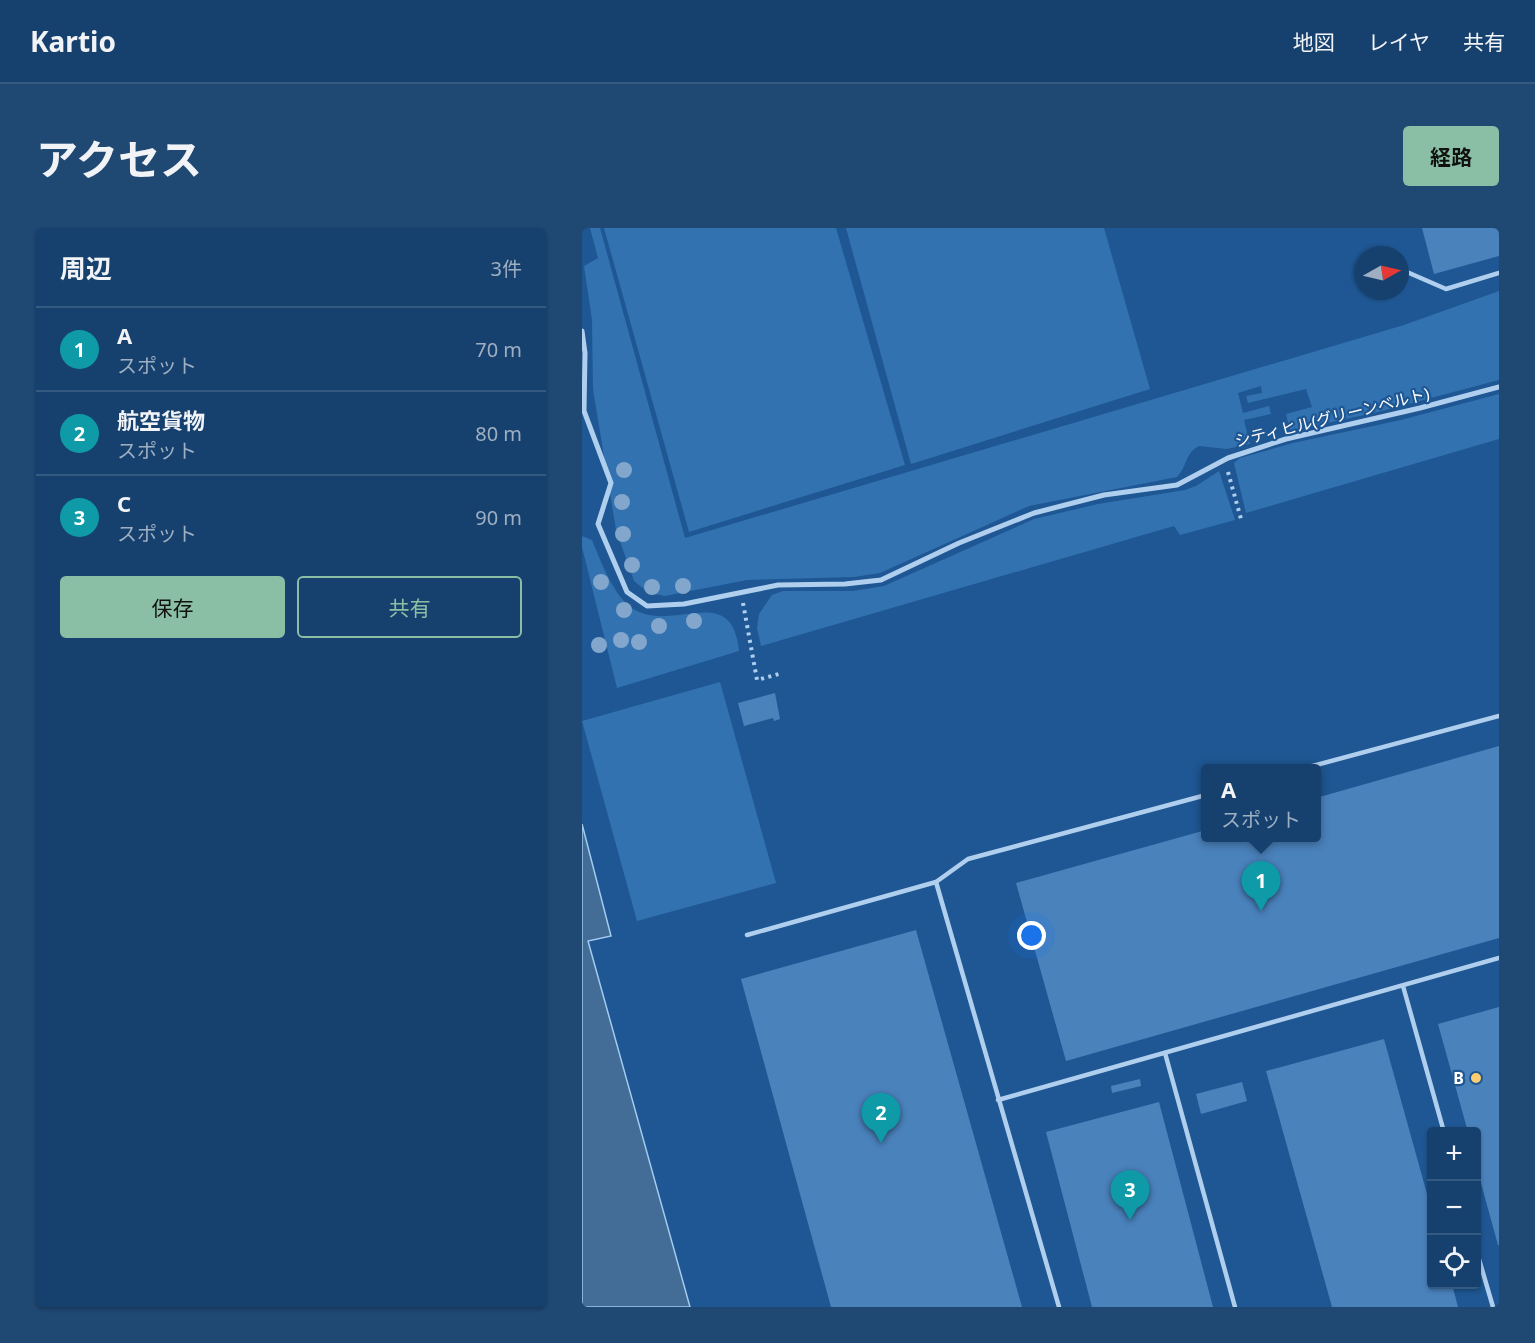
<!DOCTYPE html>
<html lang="ja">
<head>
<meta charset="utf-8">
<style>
	body { margin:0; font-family:"Noto Sans","Noto Sans JP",sans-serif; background:#1f4873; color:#f1f3f6 }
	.controls { position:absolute; right:18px; bottom:18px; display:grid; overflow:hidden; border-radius:6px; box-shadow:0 2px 4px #0004 }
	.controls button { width:54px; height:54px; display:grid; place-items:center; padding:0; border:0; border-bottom:2px solid #355a81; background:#16416e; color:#f1f3f6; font:30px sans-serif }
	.compass { position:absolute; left:773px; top:18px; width:54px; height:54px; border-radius:50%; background:#16416e; box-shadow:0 2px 4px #0004; rotate:82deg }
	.you { position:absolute; left:450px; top:708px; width:21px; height:21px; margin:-15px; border:4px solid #fff; border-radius:50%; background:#1a73e8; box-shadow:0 0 0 9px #1a73e833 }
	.badge { display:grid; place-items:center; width:39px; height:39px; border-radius:50%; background:#8abfa5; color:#fff; font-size:20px; font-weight:700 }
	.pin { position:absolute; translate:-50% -50px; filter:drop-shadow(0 2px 3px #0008) }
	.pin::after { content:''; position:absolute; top:32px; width:21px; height:18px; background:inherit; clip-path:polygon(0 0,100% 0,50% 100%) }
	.popup { position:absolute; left:619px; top:536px; width:120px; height:78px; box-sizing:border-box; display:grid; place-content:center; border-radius:6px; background:#16416e; filter:drop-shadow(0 2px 4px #0005); font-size:20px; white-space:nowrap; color:#9eafc2 }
	.popup b { font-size:22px; color:#f1f3f6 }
	.popup::after { content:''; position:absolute; left:50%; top:100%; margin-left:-12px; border:12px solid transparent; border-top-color:#16416e }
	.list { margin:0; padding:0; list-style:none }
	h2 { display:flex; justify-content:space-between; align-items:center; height:78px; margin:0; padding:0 24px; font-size:26px }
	h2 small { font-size:20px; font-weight:400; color:#9eafc2 }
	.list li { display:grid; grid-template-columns:39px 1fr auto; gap:18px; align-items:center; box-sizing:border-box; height:84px; padding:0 24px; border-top:2px solid #355a81 }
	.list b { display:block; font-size:22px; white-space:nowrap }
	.list p { margin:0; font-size:20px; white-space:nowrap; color:#9eafc2 }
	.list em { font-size:20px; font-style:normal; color:#9eafc2 }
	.actions { display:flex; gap:12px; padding:18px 24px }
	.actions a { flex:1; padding:14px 0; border:2px solid #8abfa5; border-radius:6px; text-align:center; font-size:21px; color:#8abfa5 }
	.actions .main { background:#8abfa5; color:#111 }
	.icon { flex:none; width:33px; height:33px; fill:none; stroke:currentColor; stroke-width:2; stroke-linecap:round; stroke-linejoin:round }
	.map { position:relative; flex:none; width:917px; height:1079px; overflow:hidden; border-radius:6px }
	header { display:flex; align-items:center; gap:36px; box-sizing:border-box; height:84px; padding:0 30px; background:#16416e; border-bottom:2px solid #355a81 }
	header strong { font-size:28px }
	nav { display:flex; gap:33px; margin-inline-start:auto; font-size:21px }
	.intro { display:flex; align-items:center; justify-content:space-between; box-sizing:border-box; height:144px; padding:0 36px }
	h1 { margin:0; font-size:42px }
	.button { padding:15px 27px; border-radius:6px; background:#8abfa5; color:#111; font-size:21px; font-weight:700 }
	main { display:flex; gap:36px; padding:0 36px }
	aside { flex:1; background:#16416e; border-radius:6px; box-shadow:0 2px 4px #0004 }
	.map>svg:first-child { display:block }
	.green { fill:#3272b1 }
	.water { fill:#436c96; stroke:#a3cbf0; stroke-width:1.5 }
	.building { fill:#4a82bc }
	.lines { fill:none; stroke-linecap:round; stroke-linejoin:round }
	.path { stroke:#b0cfee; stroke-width:4; stroke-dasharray:3 4.5; stroke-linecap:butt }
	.service { stroke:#b0cfee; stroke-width:4.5 }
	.pedestrian { stroke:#b0cfee; stroke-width:5 }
	.tree { fill:#83a7cc }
	.poi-dot { fill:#fdcd6f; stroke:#1e5793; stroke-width:2 }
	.labels { text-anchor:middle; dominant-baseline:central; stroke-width:4.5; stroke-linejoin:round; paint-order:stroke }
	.street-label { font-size:16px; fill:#fff; stroke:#1e5793 }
	.poi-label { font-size:16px; font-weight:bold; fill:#fff; stroke:#1e5793; text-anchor:end }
</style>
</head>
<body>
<header>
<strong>Kartio</strong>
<nav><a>地図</a><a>レイヤ</a><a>共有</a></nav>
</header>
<div class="intro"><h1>アクセス</h1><a class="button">経路</a></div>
<main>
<aside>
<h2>周辺<small>3件</small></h2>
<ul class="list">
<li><span class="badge" style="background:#0f9aa8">1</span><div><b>A</b><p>スポット</p></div><em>70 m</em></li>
<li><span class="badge" style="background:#0f9aa8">2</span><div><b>航空貨物</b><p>スポット</p></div><em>80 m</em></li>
<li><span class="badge" style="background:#0f9aa8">3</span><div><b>C</b><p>スポット</p></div><em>90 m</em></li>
</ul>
<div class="actions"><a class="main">保存</a><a>共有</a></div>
</aside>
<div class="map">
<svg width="917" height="1079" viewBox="0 0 917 1079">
	<rect width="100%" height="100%" fill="#1e5793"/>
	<g class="green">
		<path d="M8 0H18L103 310 822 97 917 63V152L796 184 708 203 704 186 730 179 724 161 666 175 664 168 680 165 679 158 656 165 661 185 687 178 689 186 662 192 668 216 645 221 617 218C603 225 605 239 595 249L447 278 298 345 272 349 165 352 83 368 67 365 52 353 34 302 11 161 10 92 2 38 16 30Z"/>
		<polygon points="22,0 254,0 323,237 107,304"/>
		<polygon points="264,0 522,0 568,161 329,236"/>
		<polygon points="917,166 917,211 664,285 652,235 658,230 711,215 819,192"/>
		<polygon points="637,243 653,292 598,307 592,298 179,418 175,400 177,386 190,367 201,363 271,363 302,358 452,291 516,276 603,262 614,258"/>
		<path d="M0 308 10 312C19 334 29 361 46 377 85 411 150 349 157 423L35 460 0 319Z"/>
		<polygon points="138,454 194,655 55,693 0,493"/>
	</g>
	<polygon class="water" points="0,596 29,708 6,713 108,1079 0,1079"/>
	<g class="building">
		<polygon points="840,0 917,0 917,28 852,46"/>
		<polygon points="193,465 198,491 192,493 191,490 162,498 156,475"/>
		<polygon points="917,518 917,710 484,833 434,655 624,602 624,610 734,610 734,570"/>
		<polygon points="334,702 440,1079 249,1079 159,751"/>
		<polygon points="917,779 917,1017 916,1017 894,937 894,904 886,904 856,796"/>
		<polygon points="802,811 850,984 850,1056 870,1056 876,1079 750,1079 684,843"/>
		<polygon points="558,851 559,858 530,865 529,858"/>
		<polygon points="660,854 665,873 619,886 614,866"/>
		<polygon points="577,874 631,1079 510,1079 464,904"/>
	</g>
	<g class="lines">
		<g class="path">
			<polyline points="646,244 659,291"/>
			<polyline points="161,375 175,452 197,446"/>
		</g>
		<g class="service">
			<polyline points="818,41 864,61 917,45"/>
			<polyline points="723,540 917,488"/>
			<polyline points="354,654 477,1079"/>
			<polyline points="165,707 354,654 386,631 624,567"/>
			<polyline points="821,758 862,904"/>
			<polyline points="583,825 653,1079"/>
			<polyline points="416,872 917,730"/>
			<polyline points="894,1021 911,1079"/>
		</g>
		<polyline class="pedestrian" points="0,103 3,125 2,183 29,255 16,296 45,364 65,378 102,376 196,357 263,356 299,352 377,315 452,285 522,267 595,257 646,230 704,211 838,180 917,159"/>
	</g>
	<g class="tree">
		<circle cx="42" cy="242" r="8"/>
		<circle cx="40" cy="274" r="8"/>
		<circle cx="41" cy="306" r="8"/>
		<circle cx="50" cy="337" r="8"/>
		<circle cx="19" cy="354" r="8"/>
		<circle cx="101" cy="358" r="8"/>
		<circle cx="70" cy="359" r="8"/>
		<circle cx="42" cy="382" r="8"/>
		<circle cx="112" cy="393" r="8"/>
		<circle cx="77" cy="398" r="8"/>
		<circle cx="39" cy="412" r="8"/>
		<circle cx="57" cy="414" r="8"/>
		<circle cx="17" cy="417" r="8"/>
	</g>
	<circle class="poi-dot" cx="894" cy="850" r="6"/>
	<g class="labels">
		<g class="street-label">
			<text transform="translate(750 189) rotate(-14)">シティヒル(グリーンベルト)</text>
		</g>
		<g class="poi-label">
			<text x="882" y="850">B</text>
		</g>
	</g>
</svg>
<div class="controls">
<button>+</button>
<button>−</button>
<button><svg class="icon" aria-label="locate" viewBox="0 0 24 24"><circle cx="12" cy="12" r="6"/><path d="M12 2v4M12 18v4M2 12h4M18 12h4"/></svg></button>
</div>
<svg class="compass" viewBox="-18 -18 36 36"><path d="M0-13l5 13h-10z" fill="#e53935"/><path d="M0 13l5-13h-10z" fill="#9eafc2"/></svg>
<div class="you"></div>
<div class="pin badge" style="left:679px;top:683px;background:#0f9aa8">1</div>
<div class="popup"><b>A</b>スポット</div>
<div class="pin badge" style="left:299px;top:915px;background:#0f9aa8">2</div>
<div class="pin badge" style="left:548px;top:992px;background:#0f9aa8">3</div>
</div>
</main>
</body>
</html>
